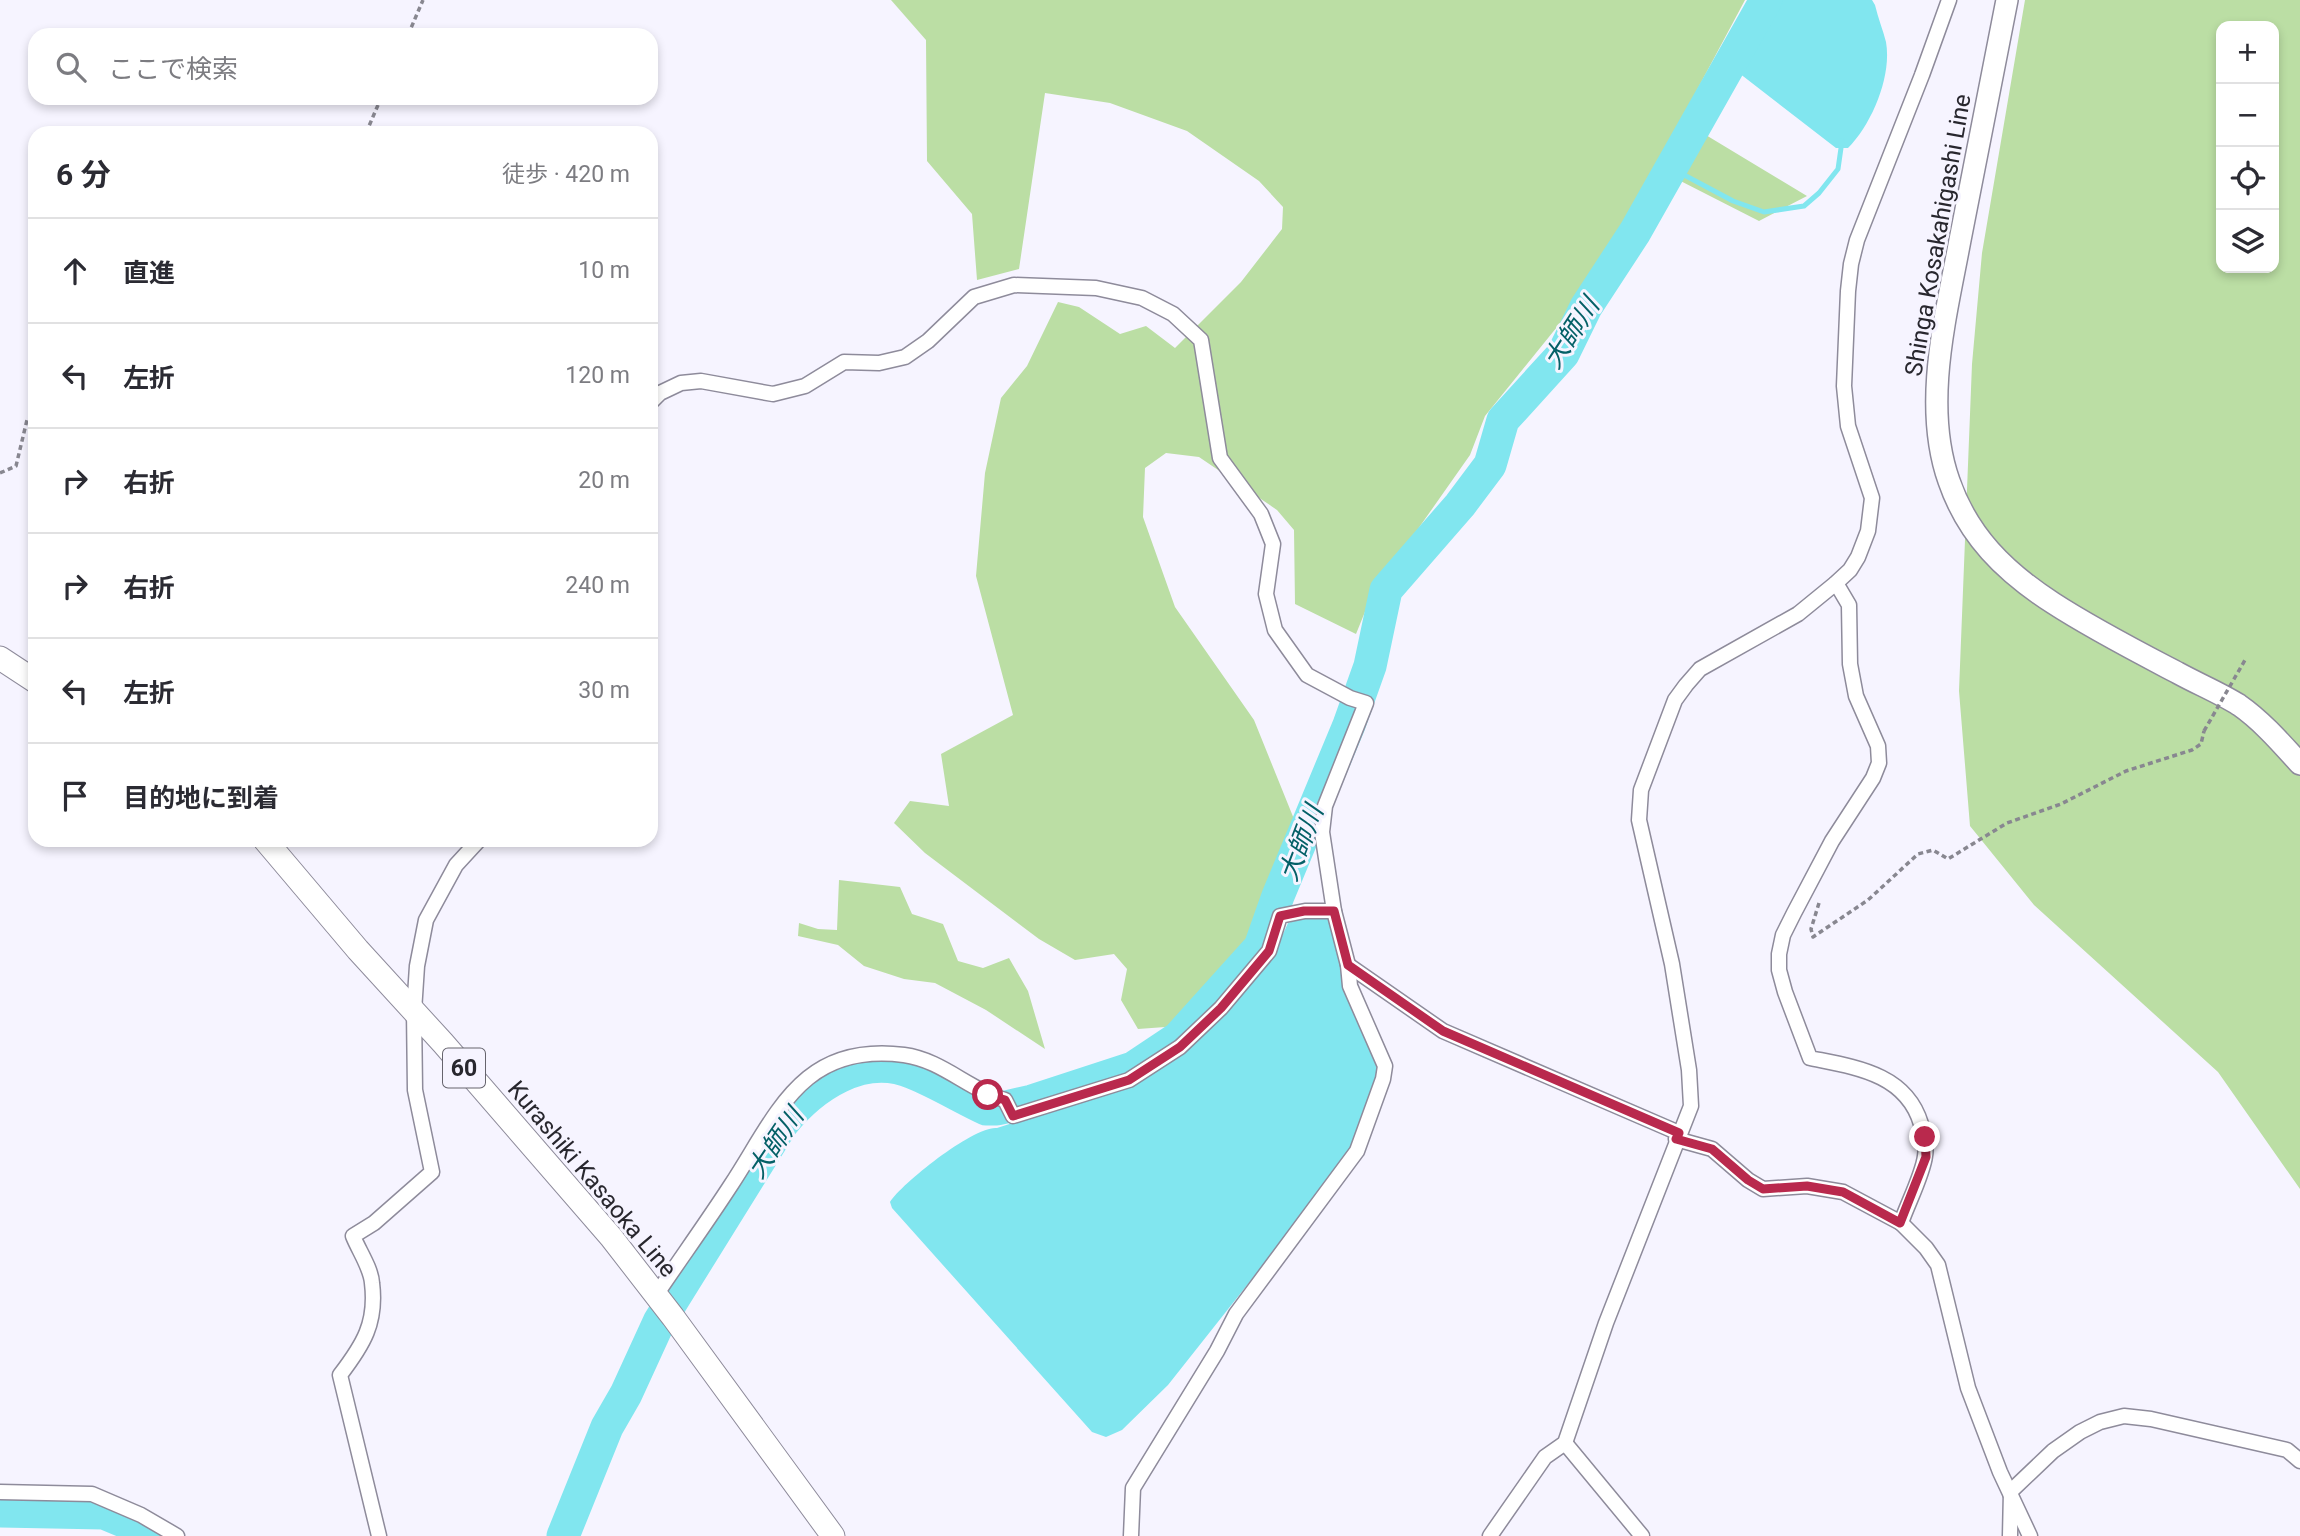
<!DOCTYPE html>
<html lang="ja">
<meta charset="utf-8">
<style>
body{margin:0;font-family:Roboto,"Noto Sans JP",sans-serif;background:#f7f7f7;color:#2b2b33}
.controls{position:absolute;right:21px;top:21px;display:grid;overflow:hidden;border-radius:14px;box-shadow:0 4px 10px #0003}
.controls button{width:63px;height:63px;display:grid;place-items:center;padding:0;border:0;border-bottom:2px solid #e1e1e2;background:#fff;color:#2b2b33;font:35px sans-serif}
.stop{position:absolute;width:21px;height:21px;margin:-16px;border:5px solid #b9294d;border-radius:50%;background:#fff}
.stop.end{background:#b9294d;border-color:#fff;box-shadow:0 2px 7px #0008}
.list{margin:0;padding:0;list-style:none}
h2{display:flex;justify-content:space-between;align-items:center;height:91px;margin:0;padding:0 28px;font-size:30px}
h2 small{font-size:23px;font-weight:400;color:#7c7c81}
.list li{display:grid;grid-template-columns:46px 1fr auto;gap:21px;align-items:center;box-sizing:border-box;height:105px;padding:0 28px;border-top:2px solid #e1e1e2}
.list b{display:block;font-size:26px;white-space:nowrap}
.list em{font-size:23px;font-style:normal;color:#7c7c81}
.icon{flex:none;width:38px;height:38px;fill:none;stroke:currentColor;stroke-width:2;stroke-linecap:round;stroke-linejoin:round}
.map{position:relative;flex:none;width:2300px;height:1536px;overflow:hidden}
.search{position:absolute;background:#fff;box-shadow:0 4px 10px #0003;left:28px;top:28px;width:630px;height:77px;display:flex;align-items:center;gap:18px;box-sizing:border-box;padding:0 24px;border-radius:21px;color:#7c7c81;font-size:26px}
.panel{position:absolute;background:#fff;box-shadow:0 4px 10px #0003;left:28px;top:126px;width:630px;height:721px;border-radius:21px}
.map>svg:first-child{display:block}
.green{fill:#bbdea4;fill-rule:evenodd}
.water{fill:#81e6ef}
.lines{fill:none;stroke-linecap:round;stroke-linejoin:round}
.stream{stroke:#81e6ef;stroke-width:5}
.river{stroke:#81e6ef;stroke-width:33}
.minor-casing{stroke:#8e8b9b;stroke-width:17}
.secondary-casing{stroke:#8e8b9b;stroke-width:24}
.primary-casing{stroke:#8e8b9b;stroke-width:25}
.path{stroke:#888790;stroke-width:3.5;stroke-dasharray:5 3.5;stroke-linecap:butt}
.minor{stroke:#fff;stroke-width:14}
.secondary{stroke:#fff;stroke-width:21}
.primary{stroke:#fff;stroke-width:23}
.path-bridge{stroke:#888790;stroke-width:3.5;stroke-dasharray:5 3.5;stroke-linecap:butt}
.route{stroke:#b9294d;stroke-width:9}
.labels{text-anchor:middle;stroke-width:6;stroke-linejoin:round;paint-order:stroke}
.shield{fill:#f6f4ff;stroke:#66646d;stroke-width:2}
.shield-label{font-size:23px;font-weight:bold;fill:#28272e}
.street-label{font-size:24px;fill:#28272e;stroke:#f6f4ff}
.water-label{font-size:26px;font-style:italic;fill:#046067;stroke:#f6f4ff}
</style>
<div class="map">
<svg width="2300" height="1536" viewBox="0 0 2300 1536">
<rect width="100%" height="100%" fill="#f6f4ff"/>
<g class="green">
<polygon points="891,0 1745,0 1681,120 1807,196 1759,221 1659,170 1578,301 1485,416 1470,455 1406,546 1375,587 1356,634 1295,604 1294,530 1277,510 1199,457 1166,453 1145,468 1143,517 1175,607 1254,720 1296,824 1253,939 1179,1026 1138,1029 1121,1000 1127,969 1114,954 1075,960 1039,939 925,853 894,823 910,801 949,806 941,754 1013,715 976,576 985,473 1001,398 1027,366 1058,302 1079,307 1120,334 1146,326 1175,348 1241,282 1282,229 1283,207 1259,181 1187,131 1110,103 1045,93 1019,269 977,280 972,214 927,161 926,40"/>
<path d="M2025,0H2300V1189L2218,1072L2034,905L1970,826L1959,691L1972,364L1982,253ZM2221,26H2274V268H2221Z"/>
<polygon points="839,880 900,887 912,914 943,924 958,961 983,968 1009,958 1028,991 1045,1049 986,1010 935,983 904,979 864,966 838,945 798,936 799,923 818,929 837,930"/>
</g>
<g class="water">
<path d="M1778,0H1872L1875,5C1878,18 1883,30 1886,42C1892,76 1872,124 1848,148H1836L1739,73L1738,68Z"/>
<path d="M1309,916H1328L1347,993L1379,1067L1371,1098L1356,1141L1316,1198L1168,1385L1122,1430L1106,1437L1092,1432L892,1208L890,1202C902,1183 975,1125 997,1128L1128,1086L1159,1070L1209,1030L1273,956L1288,923Z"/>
</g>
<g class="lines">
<polyline class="stream" points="1671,168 1733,201 1764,212 1804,206 1819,193 1838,169 1842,141"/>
<g class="river">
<polyline points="0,1511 104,1513 128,1523 145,1536"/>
<path d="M563,1536L607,1427L626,1394L659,1322L782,1124C812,1087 863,1051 913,1073C938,1083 962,1098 986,1109H997L1032,1101L1133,1068L1178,1038L1260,947L1278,896L1349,725L1370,666L1386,590L1460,505L1490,465L1503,420L1563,354L1586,307L1635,232L1766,0"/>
</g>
<defs>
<g id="minor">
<polyline points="651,402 660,393 681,383 701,381 773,394 805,386 844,362 879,363 905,357 928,341 974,297 1014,285 1096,288 1142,298 1173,314 1201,340 1220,458 1261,514 1273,544 1266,594 1275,630 1307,675 1350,698 1366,703 1325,806 1322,832 1334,911 1348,965 1350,986 1385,1066 1383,1079 1357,1151 1236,1314 1217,1351 1133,1488 1131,1536"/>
<polyline points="1348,965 1443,1031 1679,1133"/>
<path d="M1676,1139L1712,1149L1748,1180L1763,1189L1807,1186L1843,1192L1901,1223C1907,1205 1923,1174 1925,1156C1927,1145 1924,1134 1921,1124C1906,1073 1854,1067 1810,1058L1785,992L1779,970V954L1783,935L1794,913L1832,841L1873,778L1879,763L1878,746L1856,696L1850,664L1849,605L1836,583"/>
<polyline points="1901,1223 1926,1248 1938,1265 1968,1388 2000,1472 2030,1536"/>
<path d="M656,1295C681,1258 707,1222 731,1185C777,1115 801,1042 904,1055C942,1060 969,1090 1005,1100L1013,1116L1129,1080L1180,1047L1221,1008L1269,951L1280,916L1305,911H1334"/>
<polyline points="1565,1443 1642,1536"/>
<polyline points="0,1492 92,1494 141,1515 177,1536"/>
<path d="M379,1536L340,1375C363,1345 377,1323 372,1283C371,1268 359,1251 353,1236L374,1223L432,1172L415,1090L414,1011L417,966L426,920L456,865L479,840"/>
<polyline points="1490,1536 1545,1457 1565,1443 1606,1323 1691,1106 1689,1070 1672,964 1639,820 1641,790 1675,700 1686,685 1700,669 1798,614 1836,583 1850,570 1858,557 1868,531 1872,498 1848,426 1844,386 1848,291 1851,264 1857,240 1922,75 1949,0"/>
<polyline points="2010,1536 2011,1491 2053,1451 2080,1432 2100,1422 2124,1416 2151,1419 2287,1450 2300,1461"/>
</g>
<path id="secondary" d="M2007,0C1991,80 1975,160 1960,240C1946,316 1922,405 1949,481C1968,536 2005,572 2053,603C2093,629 2136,651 2178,673C2198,684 2220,693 2239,705C2262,721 2281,743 2300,764"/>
<g id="primary">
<polyline points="0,658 35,681"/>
<polyline points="265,840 358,950 443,1043 611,1237 673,1317 833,1536"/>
</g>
</defs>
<use href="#minor" class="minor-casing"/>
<use href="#secondary" class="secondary-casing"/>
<use href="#primary" class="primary-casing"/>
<g class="path">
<polyline points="408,35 423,0"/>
<polyline points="366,133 381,98"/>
<polyline points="0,473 16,466 27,420 35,418"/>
<polyline points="1819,903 1811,929 1813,937 1868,900 1918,854 1933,850 1948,859 2007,823 2061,804 2126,771 2192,750 2201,744 2204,731"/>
</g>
<use href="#minor" class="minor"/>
<use href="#secondary" class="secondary"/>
<use href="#primary" class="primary"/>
<polyline class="path-bridge" points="2204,731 2245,660"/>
</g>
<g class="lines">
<polyline class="route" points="988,1095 1005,1100 1013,1116 1129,1080 1180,1047 1221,1008 1269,951 1280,916 1304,911 1334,911 1348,965 1443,1031 1679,1133 1676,1139 1712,1149 1748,1180 1763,1189 1807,1186 1843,1192 1900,1223 1926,1157 1925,1137"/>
</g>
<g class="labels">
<rect class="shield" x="443" y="1048.5" width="42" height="39" rx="5"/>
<g class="shield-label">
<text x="464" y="1076">60</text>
</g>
<g class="street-label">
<text transform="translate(1938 235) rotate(-80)" y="8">Shinga Kosakahigashi Line</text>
<text transform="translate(592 1179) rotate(50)" y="8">Kurashiki Kasaoka Line</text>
</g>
<g class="water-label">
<text transform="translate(1571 333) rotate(-57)" y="9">大師川</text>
<text transform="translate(1301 843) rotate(-69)" y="9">大師川</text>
<text transform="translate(775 1143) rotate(-56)" y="9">大師川</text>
</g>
</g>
</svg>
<div class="controls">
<button>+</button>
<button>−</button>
<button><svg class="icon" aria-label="locate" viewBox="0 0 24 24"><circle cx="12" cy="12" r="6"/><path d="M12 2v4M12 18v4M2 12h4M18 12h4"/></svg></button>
<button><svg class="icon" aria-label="layers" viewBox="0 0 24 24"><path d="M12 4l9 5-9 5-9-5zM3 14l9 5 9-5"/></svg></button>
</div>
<div class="stop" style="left:988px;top:1095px"></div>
<div class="stop end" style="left:1925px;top:1137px"></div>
<div class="search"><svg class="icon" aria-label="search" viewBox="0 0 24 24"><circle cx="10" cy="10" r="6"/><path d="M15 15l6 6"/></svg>ここで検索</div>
<section class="panel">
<h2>6 分<small>徒歩 · 420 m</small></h2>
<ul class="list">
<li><svg class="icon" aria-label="ahead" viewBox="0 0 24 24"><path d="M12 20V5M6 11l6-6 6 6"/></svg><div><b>直進</b></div><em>10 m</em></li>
<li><svg class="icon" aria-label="left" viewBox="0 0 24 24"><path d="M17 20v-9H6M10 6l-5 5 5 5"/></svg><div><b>左折</b></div><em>120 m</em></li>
<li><svg class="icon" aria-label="right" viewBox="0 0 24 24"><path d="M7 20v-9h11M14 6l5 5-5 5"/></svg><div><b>右折</b></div><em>20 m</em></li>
<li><svg class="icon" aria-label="right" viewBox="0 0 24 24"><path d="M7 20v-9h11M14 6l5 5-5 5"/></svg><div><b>右折</b></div><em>240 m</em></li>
<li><svg class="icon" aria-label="left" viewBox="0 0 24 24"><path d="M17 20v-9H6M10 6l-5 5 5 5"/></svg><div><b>左折</b></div><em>30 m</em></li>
<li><svg class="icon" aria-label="arrive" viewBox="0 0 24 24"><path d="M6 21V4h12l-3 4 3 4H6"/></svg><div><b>目的地に到着</b></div></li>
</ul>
</section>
</div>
